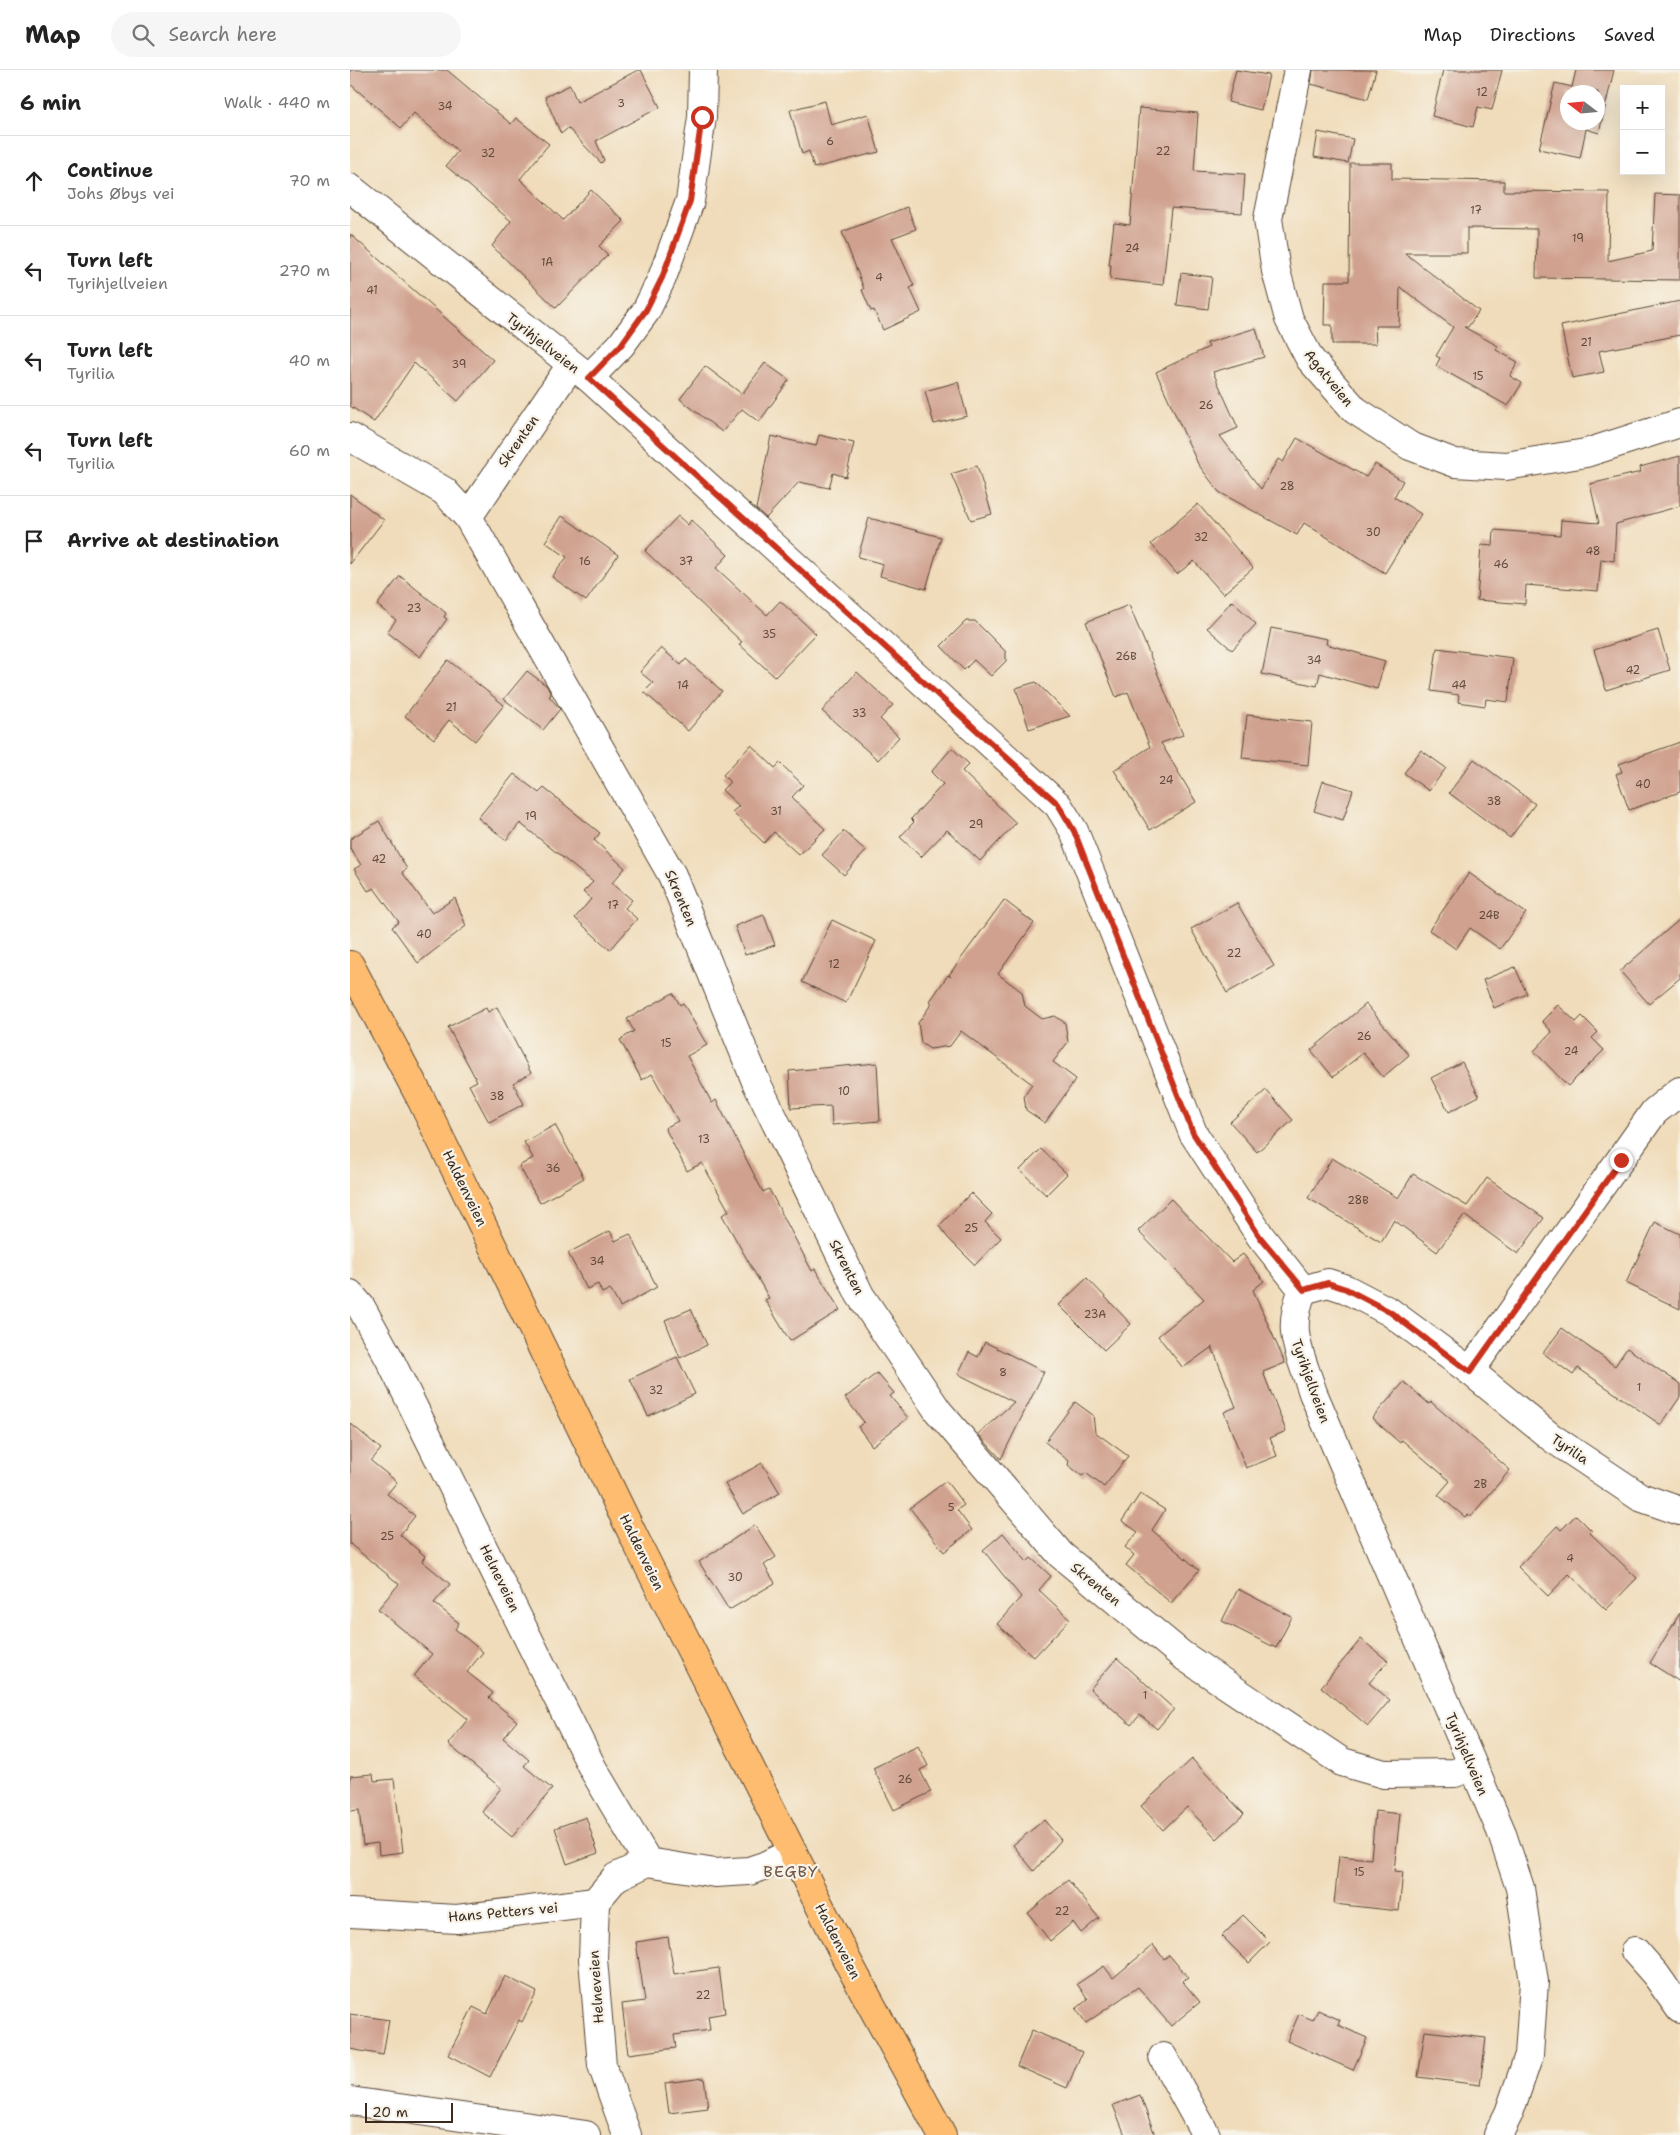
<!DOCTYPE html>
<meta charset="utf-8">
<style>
body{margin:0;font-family:"Shantell Sans",sans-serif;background:#f6f6f6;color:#222}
.controls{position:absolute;right:15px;top:15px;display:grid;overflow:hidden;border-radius:0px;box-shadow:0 5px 20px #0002}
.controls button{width:45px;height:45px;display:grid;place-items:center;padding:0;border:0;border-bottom:1px solid #e0e0e0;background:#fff;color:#222;font:25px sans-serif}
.compass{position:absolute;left:1210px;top:15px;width:45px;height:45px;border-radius:50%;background:#fff;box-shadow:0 5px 20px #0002;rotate:286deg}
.scale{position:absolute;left:15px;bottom:12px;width:88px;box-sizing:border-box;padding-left:5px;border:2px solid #3b2a1e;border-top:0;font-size:14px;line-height:18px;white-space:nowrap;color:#3b2a1e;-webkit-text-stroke:4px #f7f3e8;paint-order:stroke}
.stop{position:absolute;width:15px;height:15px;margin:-11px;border:4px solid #c8321e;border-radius:50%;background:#fff}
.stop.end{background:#c8321e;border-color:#fff;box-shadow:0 1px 5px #0008}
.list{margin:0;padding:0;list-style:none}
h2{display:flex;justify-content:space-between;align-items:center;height:65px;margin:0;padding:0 20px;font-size:21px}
h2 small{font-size:16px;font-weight:400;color:#767676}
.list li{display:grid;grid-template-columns:32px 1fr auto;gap:15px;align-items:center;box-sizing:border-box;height:90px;padding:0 20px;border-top:1px solid #e0e0e0}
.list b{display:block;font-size:19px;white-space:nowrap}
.list p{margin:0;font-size:16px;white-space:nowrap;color:#767676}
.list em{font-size:16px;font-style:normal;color:#767676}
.icon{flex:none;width:28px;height:28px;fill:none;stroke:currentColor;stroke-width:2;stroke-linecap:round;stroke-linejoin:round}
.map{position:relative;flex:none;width:1330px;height:2065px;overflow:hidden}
header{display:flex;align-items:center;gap:30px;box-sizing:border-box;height:70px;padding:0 25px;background:#fff;border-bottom:1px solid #e0e0e0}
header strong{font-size:24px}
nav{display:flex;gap:28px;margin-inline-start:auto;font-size:18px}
.search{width:350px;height:45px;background:#f6f6f6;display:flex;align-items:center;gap:12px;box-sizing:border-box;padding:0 18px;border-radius:28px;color:#767676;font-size:19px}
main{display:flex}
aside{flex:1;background:#fff}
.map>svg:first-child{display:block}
.building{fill:#d0a18f;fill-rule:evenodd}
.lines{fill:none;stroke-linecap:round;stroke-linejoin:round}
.minor-casing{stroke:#564535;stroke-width:30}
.primary-casing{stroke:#564535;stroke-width:30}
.minor{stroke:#fff;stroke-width:28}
.primary{stroke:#fdbc6f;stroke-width:28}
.route{stroke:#c8321e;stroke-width:6}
.labels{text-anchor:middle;stroke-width:4.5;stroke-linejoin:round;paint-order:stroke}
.number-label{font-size:11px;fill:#60483a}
.street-label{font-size:14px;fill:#3b2a1e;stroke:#f7f3e8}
.quarter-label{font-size:16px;letter-spacing:1px;fill:#6f5446;stroke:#f7f3e8}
</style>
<header>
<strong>Map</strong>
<div class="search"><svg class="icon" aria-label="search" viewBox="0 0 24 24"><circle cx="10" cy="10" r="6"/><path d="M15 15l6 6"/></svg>Search here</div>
<nav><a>Map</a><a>Directions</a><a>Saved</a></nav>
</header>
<main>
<aside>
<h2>6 min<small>Walk · 440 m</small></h2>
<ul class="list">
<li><svg class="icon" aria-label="ahead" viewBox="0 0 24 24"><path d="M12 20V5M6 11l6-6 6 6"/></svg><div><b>Continue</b><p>Johs Øbys vei</p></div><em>70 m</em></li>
<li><svg class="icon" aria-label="left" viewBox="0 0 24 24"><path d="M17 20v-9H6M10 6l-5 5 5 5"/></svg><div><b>Turn left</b><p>Tyrihjellveien</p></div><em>270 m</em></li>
<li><svg class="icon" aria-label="left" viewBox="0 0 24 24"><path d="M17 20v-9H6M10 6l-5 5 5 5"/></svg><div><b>Turn left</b><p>Tyrilia</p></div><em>40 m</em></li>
<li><svg class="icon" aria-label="left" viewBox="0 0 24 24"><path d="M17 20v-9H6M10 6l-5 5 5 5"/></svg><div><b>Turn left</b><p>Tyrilia</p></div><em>60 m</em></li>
<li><svg class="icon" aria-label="arrive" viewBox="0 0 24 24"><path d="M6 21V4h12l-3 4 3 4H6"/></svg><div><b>Arrive at destination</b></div></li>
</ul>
</aside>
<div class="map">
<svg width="1330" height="2065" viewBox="0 0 1330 2065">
<rect width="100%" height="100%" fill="#f7f3e8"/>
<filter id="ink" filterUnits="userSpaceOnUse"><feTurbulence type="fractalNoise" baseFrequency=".02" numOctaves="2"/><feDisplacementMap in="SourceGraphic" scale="10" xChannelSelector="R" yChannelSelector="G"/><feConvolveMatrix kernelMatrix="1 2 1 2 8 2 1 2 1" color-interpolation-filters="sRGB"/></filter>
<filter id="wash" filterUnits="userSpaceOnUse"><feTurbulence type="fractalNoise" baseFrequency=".0096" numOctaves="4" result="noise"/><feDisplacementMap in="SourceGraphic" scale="20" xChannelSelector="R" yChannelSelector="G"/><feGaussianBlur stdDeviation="1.12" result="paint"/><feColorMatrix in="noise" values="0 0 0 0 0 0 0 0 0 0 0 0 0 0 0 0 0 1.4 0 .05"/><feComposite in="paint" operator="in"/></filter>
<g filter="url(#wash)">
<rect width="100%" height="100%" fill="#f0dcba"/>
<g id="blocks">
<g class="building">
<polygon points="0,0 97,0 161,54 166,48 199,74 170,109 213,150 241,120 274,151 249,176 258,185 206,238 142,176 161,151 96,96 108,81 64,43 51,58 0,14"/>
<polygon points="288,0 291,0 310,37 246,71 254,90 251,93 218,58 211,64 195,27 220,15 227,32"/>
<polygon points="886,0 919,5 911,40 878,32"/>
<polygon points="963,0 1026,0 1018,29 961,14"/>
<polygon points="1093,0 1152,0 1142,40 1128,37 1123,57 1082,46"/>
<path d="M1226,0H1264L1249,63L1236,59L1230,88L1189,79L1205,13L1222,17ZM1218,22H1248V52H1218Z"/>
<polygon points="475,31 481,55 518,44 529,82 464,98 459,81 452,84 440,40"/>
<polygon points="789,38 848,43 844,101 895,104 892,143 821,138 813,215 760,209 761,195 759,195 764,153 780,155"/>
<polygon points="968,62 1003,69 998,93 964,87"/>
<polygon points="1000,93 1042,93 1042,109 1154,111 1154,121 1259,122 1258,191 1302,181 1305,124 1330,125 1330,210 1186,208 1187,159 1117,158 1117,183 1055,183 1129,241 1118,257 1114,257 1148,276 1146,280 1168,292 1160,306 1172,313 1158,336 1086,296 1090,288 1086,286 1103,257 1050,217 1049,256 1025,256 1026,274 982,274 982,255 974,255 975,211 999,211"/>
<polygon points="557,137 566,159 542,168 564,216 560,218 571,242 533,260 524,240 521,241 512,220 514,219 492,162"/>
<polygon points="0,164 143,290 108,331 64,293 24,352 0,336"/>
<polygon points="831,203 862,207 858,239 827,235"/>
<polygon points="1330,231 1330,265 1249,281 1254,302 1222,308 1211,256"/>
<polygon points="906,258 914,287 863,302 888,358 870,366 911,419 928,389 933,392 947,368 1016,407 1025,394 1053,411 1044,427 1071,444 1035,503 954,453 947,465 869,422 848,394 806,302 859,277 857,273"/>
<polygon points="415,293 439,310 409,352 392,339 372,362 330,329 355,296 392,324"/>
<polygon points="608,312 617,346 584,354 575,321"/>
<polygon points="469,365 504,373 496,407 483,403 479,418 449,412 416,448 406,439 421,366 466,376"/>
<polygon points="1330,386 1330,436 1266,454 1264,491 1251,489 1248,521 1176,515 1175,534 1127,530 1131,475 1143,476 1144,460 1210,465 1211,450 1249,453 1240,414 1291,402 1290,397"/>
<polygon points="627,396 642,444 621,450 601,404"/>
<polygon points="0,424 34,450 0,494"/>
<polygon points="848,434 903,498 873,524 844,491 827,504 801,474"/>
<polygon points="212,446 268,485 236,531 202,507 217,487 195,472"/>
<polygon points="328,446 338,455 341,450 378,485 366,498 417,545 430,531 466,564 425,607 389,574 392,572 295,481"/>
<polygon points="519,448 591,467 576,519 530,506 533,494 508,487"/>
<polygon points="50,506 96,543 94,547 97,549 70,587 37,562 46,550 27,535"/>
<polygon points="882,531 906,554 882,580 857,558"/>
<polygon points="779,535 833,665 811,673 846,732 800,760 764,700 800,677 778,622 766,627 736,552"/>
<polygon points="616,551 625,551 656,582 656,591 641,606 624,590 614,600 591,576"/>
<polygon points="921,558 977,569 976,574 1035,591 1027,619 970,603 967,616 912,604"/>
<polygon points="1308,560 1320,600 1256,620 1244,580"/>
<polygon points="311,578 331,595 336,589 372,621 338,661 294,622 303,613 290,602"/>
<polygon points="1087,578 1163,588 1158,632 1136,629 1135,636 1108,632 1109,625 1081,621"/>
<polygon points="98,590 154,635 125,671 99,650 84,669 55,646"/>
<polygon points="177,601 197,616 201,625 199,626 210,639 193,660 154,629"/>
<polygon points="507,602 543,635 530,649 549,667 528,690 472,641"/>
<polygon points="686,612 720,646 679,659 666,618"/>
<polygon points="897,645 962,652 958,695 892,688"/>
<polygon points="1330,672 1330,722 1279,740 1266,704 1272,702 1269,694"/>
<polygon points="401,675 425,698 430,693 453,715 442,727 475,759 449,785 424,762 414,773 382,742 389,736 372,720 380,712 373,705"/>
<polygon points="602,678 619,694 612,701 666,753 630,791 597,760 571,787 550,767 564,752 561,749 593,714 581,702"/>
<polygon points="1071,680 1096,698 1079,721 1054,703"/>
<polygon points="1124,689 1185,734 1160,768 1099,723"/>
<polygon points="164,704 189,723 194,718 250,763 244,770 275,798 262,813 282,830 275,838 287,849 260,880 225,848 241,829 233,822 243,812 170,753 156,770 128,748"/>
<polygon points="973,711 1003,720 993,750 964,741"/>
<polygon points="29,751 57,799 52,802 82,843 105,828 116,856 68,893 42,857 49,852 24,818 18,821 4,799 11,795 0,778 0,769"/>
<polygon points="494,761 516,781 494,805 472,785"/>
<polygon points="1119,803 1176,843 1150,879 1120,858 1106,879 1079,860"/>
<polygon points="654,830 684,853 648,904 672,922 675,936 692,949 705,946 715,953 718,972 703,992 726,1009 695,1053 676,1040 674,1025 682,1014 611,961 600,976 580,979 571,973 568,953 582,933 580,931 598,905 601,907 599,905"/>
<polygon points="887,833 924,896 877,923 841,859"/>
<polygon points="414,845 425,875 395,885 385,856"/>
<polygon points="1330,849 1330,908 1299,934 1270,901"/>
<polygon points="482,850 526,871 496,933 452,912"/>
<polygon points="1165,897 1177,924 1144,938 1133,910"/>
<polygon points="323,923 330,935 333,933 357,975 337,986 362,1033 366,1030 413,1122 419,1119 462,1201 465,1199 490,1240 440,1271 415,1230 419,1228 372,1145 379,1141 352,1093 337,1101 315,1058 328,1051 302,1004 292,1010 270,970 284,961 277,949"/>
<polygon points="1016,934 1059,985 1033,1007 1013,983 983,1007 961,980"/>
<polygon points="1208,935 1226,952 1232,946 1248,962 1242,968 1254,980 1218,1016 1184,981 1202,962 1192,951"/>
<polygon points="147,937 181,1003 163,1013 174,1034 139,1052 119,1015 127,1011 98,957 136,938 138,942"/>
<polygon points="1112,992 1129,1026 1099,1042 1081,1008"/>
<polygon points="527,993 530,1051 482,1055 481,1036 441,1038 439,1001"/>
<polygon points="916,1020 943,1050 907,1082 880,1052"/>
<polygon points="205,1055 234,1108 190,1133 169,1096 183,1088 174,1072"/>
<polygon points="691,1079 717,1104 696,1125 670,1100"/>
<polygon points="982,1088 1048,1128 1063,1104 1117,1136 1137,1108 1194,1148 1168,1184 1114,1145 1087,1182 1044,1150 1031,1172 958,1128"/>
<polygon points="621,1123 642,1144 635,1152 651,1168 625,1195 598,1168 589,1156"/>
<polygon points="821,1129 882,1192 893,1184 914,1211 903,1220 935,1293 913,1302 936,1361 920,1368 927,1386 896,1398 874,1342 886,1337 862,1277 833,1298 808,1266 854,1229 788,1161"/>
<polygon points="1305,1152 1330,1164 1330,1239 1276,1213"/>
<polygon points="260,1161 265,1171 280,1164 307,1217 270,1237 260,1219 252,1223 248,1214 237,1219 218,1183"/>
<polygon points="737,1208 781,1254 754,1280 709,1235"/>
<polygon points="341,1239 357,1275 330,1288 315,1250"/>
<polygon points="1212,1258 1265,1296 1277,1278 1330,1314 1330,1327 1311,1355 1228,1298 1223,1305 1193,1283"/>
<polygon points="635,1272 694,1302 651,1389 628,1364 664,1332 608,1304 619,1282 628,1287"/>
<polygon points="327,1287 345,1324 298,1346 280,1309"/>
<polygon points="527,1303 544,1323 540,1326 558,1348 522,1376 508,1357 514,1352 495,1328"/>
<polygon points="1054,1312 1079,1334 1081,1332 1160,1400 1121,1446 1118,1444 1115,1447 1088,1425 1100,1411 1052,1370 1050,1373 1022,1348"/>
<polygon points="725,1332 743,1345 745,1362 778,1386 754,1417 736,1403 732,1406 718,1395 719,1391 695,1372"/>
<polygon points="0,1353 31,1379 21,1391 47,1412 37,1424 65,1446 50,1465 75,1486 72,1491 100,1514 84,1533 109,1553 105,1559 133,1582 117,1602 143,1623 139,1628 167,1651 153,1668 179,1690 174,1696 202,1719 162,1767 132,1742 151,1718 98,1674 118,1649 64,1606 82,1584 28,1539 49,1514 0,1474"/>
<polygon points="412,1393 430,1423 393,1444 375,1414"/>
<polygon points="596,1411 614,1435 607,1440 622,1460 594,1482 560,1438"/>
<polygon points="790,1424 815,1440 802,1460 849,1500 821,1533 776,1495 784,1485 775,1477 788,1462 772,1451"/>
<polygon points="1226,1445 1242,1461 1240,1463 1287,1508 1256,1540 1219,1504 1198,1526 1168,1497 1207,1456 1211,1460"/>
<polygon points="405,1455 426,1487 414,1495 425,1513 379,1540 349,1492"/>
<polygon points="653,1463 677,1492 681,1488 701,1506 689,1520 720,1549 684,1587 647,1554 671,1527 633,1480"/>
<polygon points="888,1519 942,1547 926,1578 872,1551"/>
<polygon points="1330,1543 1330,1612 1300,1593"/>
<polygon points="1011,1569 1038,1591 1019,1613 1040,1630 1018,1656 971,1617"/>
<polygon points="767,1588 824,1639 807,1659 790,1645 781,1655 740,1619"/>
<polygon points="568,1676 578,1696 570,1700 581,1722 544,1740 523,1698"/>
<polygon points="842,1689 894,1744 867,1769 837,1737 813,1760 791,1736"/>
<polygon points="23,1704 24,1711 44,1709 53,1782 29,1785 28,1773 13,1775 9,1740 0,1741 0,1706"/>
<polygon points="1025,1741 1050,1744 1044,1801 1053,1802 1049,1841 984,1834 989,1786 1021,1789"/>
<polygon points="236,1747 248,1783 217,1794 205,1758"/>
<polygon points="694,1750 711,1770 684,1801 663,1775"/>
<polygon points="718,1810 749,1848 731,1863 723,1852 700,1871 678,1843"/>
<polygon points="893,1845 920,1872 899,1893 872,1866"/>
<polygon points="318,1867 324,1904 369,1898 375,1943 358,1946 360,1960 324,1965 326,1978 278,1984 272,1934 295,1931 286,1872"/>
<polygon points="803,1875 814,1889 819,1885 838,1907 832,1911 850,1932 821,1956 788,1917 736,1953 726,1939 738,1929 727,1914 754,1896 763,1908"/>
<polygon points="155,1906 187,1922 172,1952 169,1950 140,2007 98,1985 123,1937 137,1944"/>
<polygon points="968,1940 990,1950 988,1955 1017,1968 1003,2000 937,1971 949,1944 963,1950"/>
<polygon points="0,1944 39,1950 33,1985 0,1979"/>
<polygon points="682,1960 732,1982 717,2018 667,1996"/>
<polygon points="1075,1961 1136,1968 1130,2015 1068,2007"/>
<polygon points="354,2008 358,2038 319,2043 315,2013"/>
<polygon points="790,2025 805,2065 775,2065 763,2035"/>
</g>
</g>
</g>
<g filter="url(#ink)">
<use href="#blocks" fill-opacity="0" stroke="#564535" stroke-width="1"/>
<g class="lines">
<defs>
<g id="minor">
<polyline points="948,0 918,149 926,201 939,249 960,289 1005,340 1060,376 1105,393 1156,396 1236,383 1330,353"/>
<polyline points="0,118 239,308 708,735 724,761 843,1063 911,1167 953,1220"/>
<polyline points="221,295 118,447 322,805 407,1014 510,1225 588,1341 711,1485 832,1585 992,1692 1034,1704 1105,1703 1122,1696"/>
<polyline points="239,308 271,275 296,241 312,208 340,131 352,47 353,0"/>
<polyline points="0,367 94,421 118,447"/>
<path d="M953,1220C935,1261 950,1282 963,1323L1151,1761L1170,1818L1184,1912L1179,1985L1159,2043L1148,2065"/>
<polyline points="953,1220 978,1213 996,1219 1040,1242 1120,1301 1202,1368 1290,1427 1330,1441"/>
<polyline points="0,1224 11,1237 39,1288 243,1699 298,1792"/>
<polyline points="1120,1301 1304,1042 1330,1021"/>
<polyline points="0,1843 107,1849 245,1832"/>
<polyline points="1285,1881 1306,1905 1330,1939"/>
<polyline points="813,1987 856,2065"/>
<polyline points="0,2031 236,2065"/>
<polyline points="277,2065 252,1995 243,1889 245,1832 266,1807 298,1792 365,1803 399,1801 414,1796 443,1782"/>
</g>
<polyline id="primary" points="0,895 72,1031 289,1477 499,1894 592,2065"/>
</defs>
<use href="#minor" class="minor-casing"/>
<use href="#primary" class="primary-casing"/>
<use href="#minor" class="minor"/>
<use href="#primary" class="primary"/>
</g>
</g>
<g class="lines" filter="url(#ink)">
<polyline class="route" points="352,47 340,131 312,208 296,240 271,275 239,308 708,734 724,761 843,1063 910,1167 954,1220 978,1213 996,1219 1040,1242 1120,1302 1271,1090"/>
</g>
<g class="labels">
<g class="number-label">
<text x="1132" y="26">12</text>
<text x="271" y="37">3</text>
<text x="95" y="40">34</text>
<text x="480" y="75">6</text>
<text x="813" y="85">22</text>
<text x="138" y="87">32</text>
<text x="1126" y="144">17</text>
<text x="1228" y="172">19</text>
<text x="782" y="182">24</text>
<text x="197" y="196">1A</text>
<text x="529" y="211">4</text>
<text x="22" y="224">41</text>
<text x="1236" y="276">21</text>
<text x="109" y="298">39</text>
<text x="1128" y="310">15</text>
<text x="856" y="339">26</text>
<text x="937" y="420">28</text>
<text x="1023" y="466">30</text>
<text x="851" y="471">32</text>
<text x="1243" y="485">48</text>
<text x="235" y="495">16</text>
<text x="336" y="495">37</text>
<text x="1151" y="498">46</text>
<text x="64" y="542">23</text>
<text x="419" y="568">35</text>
<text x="776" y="590">26B</text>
<text x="964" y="594">34</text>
<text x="1283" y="604">42</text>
<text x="333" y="619">14</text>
<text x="1109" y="619">44</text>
<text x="101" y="641">21</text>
<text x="509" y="647">33</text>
<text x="816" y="714">24</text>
<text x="1293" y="718">40</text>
<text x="1144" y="735">38</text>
<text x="426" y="745">31</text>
<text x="181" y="750">19</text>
<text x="626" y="758">29</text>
<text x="29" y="793">42</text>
<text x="263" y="839">17</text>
<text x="1139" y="849">24B</text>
<text x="74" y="868">40</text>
<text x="884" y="887">22</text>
<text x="484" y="898">12</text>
<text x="1014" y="970">26</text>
<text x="316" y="977">15</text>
<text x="1221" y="985">24</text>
<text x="494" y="1025">10</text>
<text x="147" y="1030">38</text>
<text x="354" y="1073">13</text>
<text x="203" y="1102">36</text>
<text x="1008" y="1134">28B</text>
<text x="621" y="1162">25</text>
<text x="247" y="1195">34</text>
<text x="745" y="1248">23A</text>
<text x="653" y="1306">8</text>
<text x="1289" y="1321">1</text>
<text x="306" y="1324">32</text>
<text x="1130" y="1418">2B</text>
<text x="601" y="1441">5</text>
<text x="37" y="1470">25</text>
<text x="1220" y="1492">4</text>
<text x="385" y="1511">30</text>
<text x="795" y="1629">1</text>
<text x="555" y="1713">26</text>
<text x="1009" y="1806">15</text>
<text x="712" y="1845">22</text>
<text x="353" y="1929">22</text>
</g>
<g class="street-label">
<text transform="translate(193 273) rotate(38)" y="5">Tyrihjellveien</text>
<text transform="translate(979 308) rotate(51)" y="5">Agatveien</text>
<text transform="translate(168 371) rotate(-55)" y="5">Skrenten</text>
<text transform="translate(331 828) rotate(67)" y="5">Skrenten</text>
<text transform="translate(115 1118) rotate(64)" y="5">Haldenveien</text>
<text transform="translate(497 1197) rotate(63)" y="5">Skrenten</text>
<text transform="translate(961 1311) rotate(70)" y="5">Tyrihjellveien</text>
<text transform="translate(1220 1379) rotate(34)" y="5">Tyrilia</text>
<text transform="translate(292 1482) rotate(64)" y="5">Haldenveien</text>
<text transform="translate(150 1508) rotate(64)" y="5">Helneveien</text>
<text transform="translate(746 1514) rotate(39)" y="5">Skrenten</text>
<text transform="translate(1117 1684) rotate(67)" y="5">Tyrihjellveien</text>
<text transform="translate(153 1842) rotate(-5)" y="5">Hans Petters vei</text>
<text transform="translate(488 1871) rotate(63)" y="5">Haldenveien</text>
<text transform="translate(246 1917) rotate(-94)" y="5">Helneveien</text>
</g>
<g class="quarter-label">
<text x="441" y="1807">BEGBY</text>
</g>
</g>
</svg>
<div class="controls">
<button>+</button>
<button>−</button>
</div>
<svg class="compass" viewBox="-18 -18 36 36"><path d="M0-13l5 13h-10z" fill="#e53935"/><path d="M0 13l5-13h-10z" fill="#767676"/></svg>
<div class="scale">20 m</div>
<div class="stop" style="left:352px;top:47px"></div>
<div class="stop end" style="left:1271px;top:1090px"></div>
</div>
</main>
